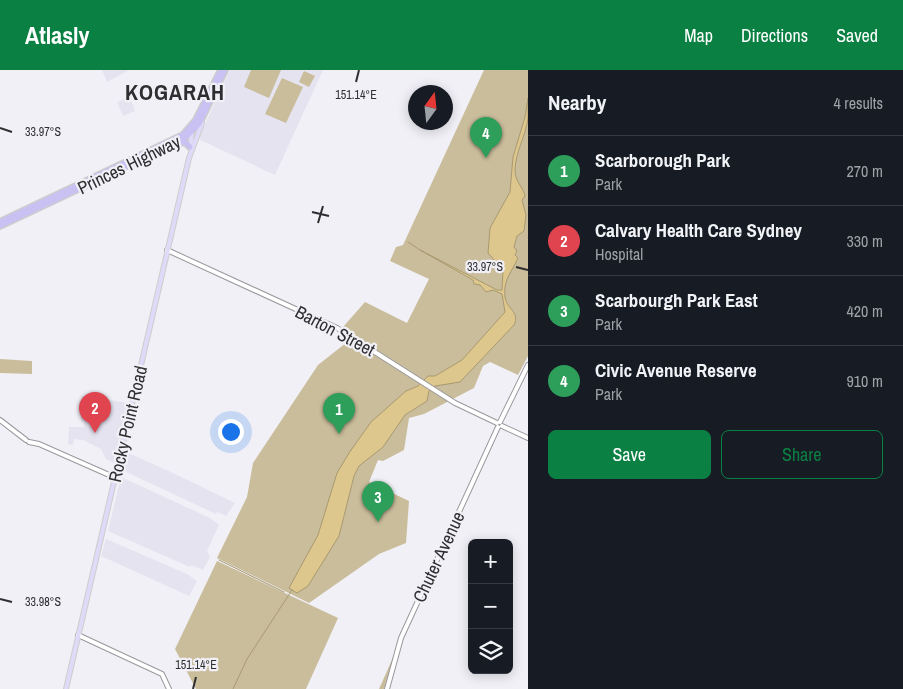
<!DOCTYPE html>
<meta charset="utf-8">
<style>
body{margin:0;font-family:"Archivo Narrow",sans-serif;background:#242831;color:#f1f3f6}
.controls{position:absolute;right:15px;bottom:15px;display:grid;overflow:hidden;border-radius:8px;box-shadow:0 2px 12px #0003}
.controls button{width:45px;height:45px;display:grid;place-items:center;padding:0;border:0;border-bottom:1px solid #363941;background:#171b24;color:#f1f3f6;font:25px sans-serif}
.compass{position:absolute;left:408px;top:15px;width:45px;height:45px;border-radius:50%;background:#171b24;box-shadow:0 2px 12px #0003;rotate:15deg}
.you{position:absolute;left:230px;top:361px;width:18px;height:18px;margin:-12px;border:4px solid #fff;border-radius:50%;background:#1a73e8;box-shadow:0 0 0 8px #1a73e833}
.badge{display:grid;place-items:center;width:32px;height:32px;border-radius:50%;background:#0b8043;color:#fff;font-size:16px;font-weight:700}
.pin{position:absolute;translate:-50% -41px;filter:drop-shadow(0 1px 2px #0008)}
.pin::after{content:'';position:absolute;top:26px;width:18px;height:15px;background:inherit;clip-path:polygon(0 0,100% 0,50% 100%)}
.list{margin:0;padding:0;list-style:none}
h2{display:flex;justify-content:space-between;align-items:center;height:65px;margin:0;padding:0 20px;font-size:21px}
h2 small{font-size:16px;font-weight:400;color:#9ea1a6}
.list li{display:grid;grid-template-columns:32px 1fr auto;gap:15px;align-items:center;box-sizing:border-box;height:70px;padding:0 20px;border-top:1px solid #363941}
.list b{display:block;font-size:19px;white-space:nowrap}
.list p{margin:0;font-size:16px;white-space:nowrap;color:#9ea1a6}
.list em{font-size:16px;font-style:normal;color:#9ea1a6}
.actions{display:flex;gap:10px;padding:15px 20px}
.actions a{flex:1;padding:11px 0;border:1px solid #0b8043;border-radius:8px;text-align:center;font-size:18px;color:#0b8043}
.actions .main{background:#0b8043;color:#fff}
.icon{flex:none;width:28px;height:28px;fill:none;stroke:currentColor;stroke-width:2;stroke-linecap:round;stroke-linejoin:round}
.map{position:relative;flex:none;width:528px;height:619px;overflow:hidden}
header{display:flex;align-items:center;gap:30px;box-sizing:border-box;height:70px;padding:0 25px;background:#0b8043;color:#fff}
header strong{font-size:24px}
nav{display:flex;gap:28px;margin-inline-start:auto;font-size:18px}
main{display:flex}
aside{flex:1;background:#171b24}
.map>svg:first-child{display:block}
.built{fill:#e5e3f0}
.green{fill:#cabd9b}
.water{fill:#ddc78d;stroke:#a89971}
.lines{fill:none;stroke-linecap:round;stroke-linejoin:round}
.stream{stroke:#a89971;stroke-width:1}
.secondary-casing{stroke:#99989d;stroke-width:6}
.primary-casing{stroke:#cdcdcd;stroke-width:6}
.highway-casing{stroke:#cdcdcd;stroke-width:8}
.secondary{stroke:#fff;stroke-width:4}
.primary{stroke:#dfdaf8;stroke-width:4}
.highway{stroke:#cac1f3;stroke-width:5}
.ticks{fill:none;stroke:#2e2e30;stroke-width:2}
.labels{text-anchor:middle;stroke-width:4.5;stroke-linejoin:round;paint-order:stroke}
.street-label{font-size:18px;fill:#2e2e30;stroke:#f1f0f6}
.district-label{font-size:22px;font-weight:bold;letter-spacing:1px;fill:#2e2e30;stroke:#f1f0f6}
.ticks-label{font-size:12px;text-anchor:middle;fill:#2e2e30;stroke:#f1f0f6;stroke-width:4.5;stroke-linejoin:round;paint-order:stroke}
</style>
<header>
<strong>Atlasly</strong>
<nav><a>Map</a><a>Directions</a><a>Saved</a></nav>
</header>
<main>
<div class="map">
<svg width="528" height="619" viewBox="0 0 528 619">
<rect width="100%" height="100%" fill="#f1f0f6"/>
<g class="built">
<polygon points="102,0 129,0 107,12"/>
<polygon points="230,0 323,0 275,105 198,69"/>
<polygon points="130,27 135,41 123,46 117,32"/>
<polygon points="82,326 129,333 115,393 106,389 101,379 83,370 74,369 73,375 68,374 69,357 84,357 84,352 81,351"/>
<polygon points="126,382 173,403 235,433 226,446 217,442 216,444 122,400"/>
<polygon points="121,407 210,448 219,455 207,481 210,487 203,500 191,495 190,497 108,461"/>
<polygon points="106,469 187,504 197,511 189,526 101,486"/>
</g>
<g class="green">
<polygon points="251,0 281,0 269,28 244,17"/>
<polygon points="484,0 528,0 528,286 518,305 490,292 483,296 474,318 424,344 409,348 404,380 383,391 378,390 369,412 409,431 406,473 379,484 309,533 217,488 247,427 253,393 318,295 356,265 343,257 365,232 407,253 429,209 390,191 396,177 403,175"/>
<polygon points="304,1 315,6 309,17 299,12"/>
<polygon points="282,8 303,17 286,53 265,44"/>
<polygon points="0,289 32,291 32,304 0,303"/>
<polygon points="217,491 338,548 306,619 196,619 175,579"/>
<polygon points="395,583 384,619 379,619"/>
</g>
<path class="water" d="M528,28C528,34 528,41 528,48C526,66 515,82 515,101C515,111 523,117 525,126L522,130L526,145L524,161L517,166L514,177L517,181L515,185L518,188C512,202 503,209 505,227C507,240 520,241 514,255L460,312L435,316L429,321L427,331L405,345L383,377L359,396L354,406L339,466L308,516L297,523L289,518L318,465L337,403L349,383L371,352L406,321L418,316L428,306H435L462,290L505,242L502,224L493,220L486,222L480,215L474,214L473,210L420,180L497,220H502L503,200L488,183L490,158L510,122L513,87L525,47Z"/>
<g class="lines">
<g class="stream">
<polyline points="408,172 420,180"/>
<polyline points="219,490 284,522"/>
<polyline points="233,619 247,589 292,520"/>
</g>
<defs>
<g id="secondary">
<polyline points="167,180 337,258 455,333 497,353"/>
<polyline points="0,350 26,370"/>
<polyline points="500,352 528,295"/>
<polyline points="502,356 528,368"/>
<polyline points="29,372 39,374 116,408"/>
<polyline points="78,565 162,604 169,619"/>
<polyline points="387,619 401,568 498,357"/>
</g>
<g id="primary">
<polyline points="190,78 192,61"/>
<polyline points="66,619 189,88 202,53"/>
</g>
<g id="highway">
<polyline points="180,73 185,72 190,77"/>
<polyline points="0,152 183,65 196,50 221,0"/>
<polyline points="0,156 184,69 199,54 225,0"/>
</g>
</defs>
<use href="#secondary" class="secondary-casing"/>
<use href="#primary" class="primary-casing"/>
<use href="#highway" class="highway-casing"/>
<use href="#secondary" class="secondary"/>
<use href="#primary" class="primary"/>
<use href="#highway" class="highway"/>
</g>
<path class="ticks" d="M356,12L359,0M0,58L12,62M312,142L329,146M318,153L323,136M516,197L528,200M0,529L12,532M193,619L196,607"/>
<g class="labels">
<g class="street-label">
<text transform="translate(129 95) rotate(-26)" y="6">Princes Highway</text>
<text transform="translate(335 261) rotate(28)" y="6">Barton Street</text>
<text transform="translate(128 354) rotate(-77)" y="6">Rocky Point Road</text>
<text transform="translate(439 487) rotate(-65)" y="6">Chuter Avenue</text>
</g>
<g class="district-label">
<text x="175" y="30">KOGARAH</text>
</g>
</g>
<g class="ticks-label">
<text x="356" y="29">151.14°E</text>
<text x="43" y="66">33.97°S</text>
<text x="485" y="201">33.97°S</text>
<text x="43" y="536">33.98°S</text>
<text x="196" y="599">151.14°E</text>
</g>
</svg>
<div class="controls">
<button>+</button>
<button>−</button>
<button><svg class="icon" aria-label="layers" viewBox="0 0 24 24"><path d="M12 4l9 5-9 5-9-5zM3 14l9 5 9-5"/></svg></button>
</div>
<svg class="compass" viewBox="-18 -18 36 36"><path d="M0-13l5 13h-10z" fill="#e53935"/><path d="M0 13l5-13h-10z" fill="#9ea1a6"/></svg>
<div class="you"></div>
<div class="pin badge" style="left:339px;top:364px;background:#2e9e5b">1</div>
<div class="pin badge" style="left:95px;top:363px;background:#e0444e">2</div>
<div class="pin badge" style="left:378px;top:452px;background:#2e9e5b">3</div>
<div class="pin badge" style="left:486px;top:88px;background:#2e9e5b">4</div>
</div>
<aside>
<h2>Nearby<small>4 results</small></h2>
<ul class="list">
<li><span class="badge" style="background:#2e9e5b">1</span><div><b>Scarborough Park</b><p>Park</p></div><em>270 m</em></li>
<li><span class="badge" style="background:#e0444e">2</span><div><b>Calvary Health Care Sydney</b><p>Hospital</p></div><em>330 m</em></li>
<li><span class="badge" style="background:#2e9e5b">3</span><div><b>Scarbourgh Park East</b><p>Park</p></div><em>420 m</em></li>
<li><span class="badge" style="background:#2e9e5b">4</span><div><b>Civic Avenue Reserve</b><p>Park</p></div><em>910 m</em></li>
</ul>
<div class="actions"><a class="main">Save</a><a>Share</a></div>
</aside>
</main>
